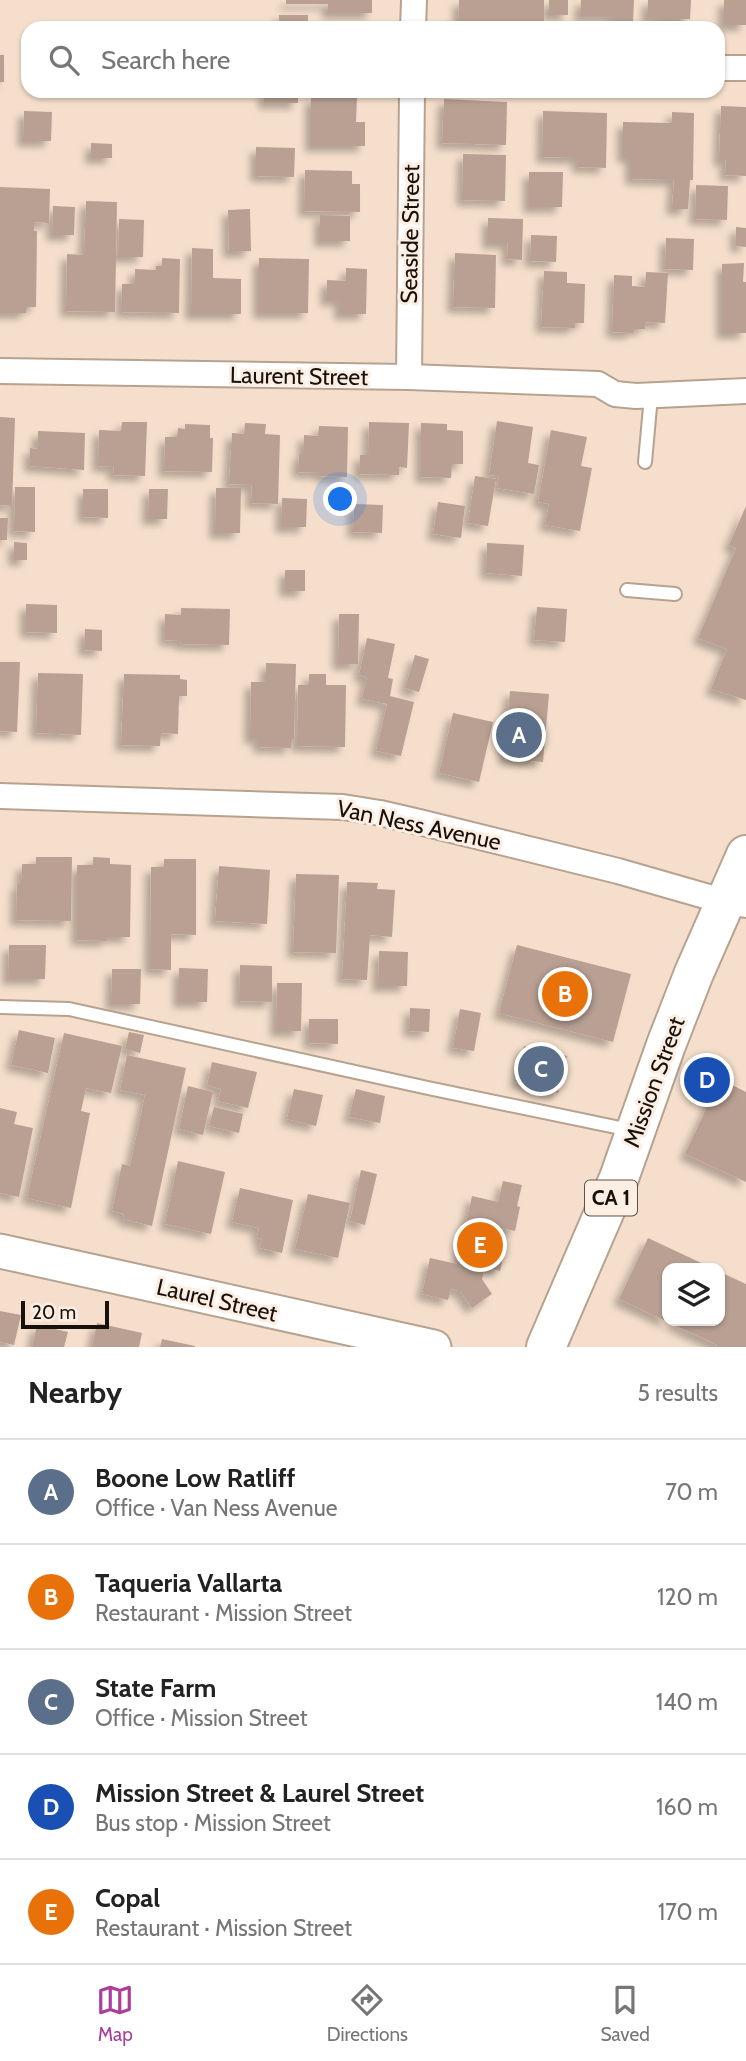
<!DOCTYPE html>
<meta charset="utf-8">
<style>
body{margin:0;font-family:Cabin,sans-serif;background:#f2f2f2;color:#222}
.controls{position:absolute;right:21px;bottom:21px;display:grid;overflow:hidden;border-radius:14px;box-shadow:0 2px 5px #0004}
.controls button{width:63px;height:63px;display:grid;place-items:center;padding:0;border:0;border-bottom:2px solid #e0e0e0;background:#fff;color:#222;font:35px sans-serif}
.scale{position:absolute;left:21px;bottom:18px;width:88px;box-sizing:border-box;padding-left:7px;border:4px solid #18100a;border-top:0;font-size:19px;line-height:24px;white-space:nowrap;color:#18100a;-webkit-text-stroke:5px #fceee3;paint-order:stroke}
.you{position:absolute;left:341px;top:500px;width:24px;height:24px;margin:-18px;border:5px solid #fff;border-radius:50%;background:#1a73e8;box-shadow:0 0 0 10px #1a73e833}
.badge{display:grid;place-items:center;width:46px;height:46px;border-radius:50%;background:#ab3d9b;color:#fff;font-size:23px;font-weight:700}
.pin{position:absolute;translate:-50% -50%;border:4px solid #fff;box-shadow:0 2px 7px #0006}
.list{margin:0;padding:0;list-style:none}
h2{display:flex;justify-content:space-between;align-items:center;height:91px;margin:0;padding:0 28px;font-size:30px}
h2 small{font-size:23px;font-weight:400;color:#767676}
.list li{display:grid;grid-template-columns:46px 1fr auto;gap:21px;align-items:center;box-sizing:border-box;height:105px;padding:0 28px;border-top:2px solid #e0e0e0}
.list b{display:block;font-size:26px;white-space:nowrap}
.list p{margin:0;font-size:23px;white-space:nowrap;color:#767676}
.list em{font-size:23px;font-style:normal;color:#767676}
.icon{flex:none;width:38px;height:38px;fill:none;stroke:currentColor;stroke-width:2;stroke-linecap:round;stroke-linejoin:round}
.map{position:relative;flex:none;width:746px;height:1347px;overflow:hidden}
.search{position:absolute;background:#fff;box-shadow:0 2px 5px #0004;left:21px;right:21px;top:21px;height:77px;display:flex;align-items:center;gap:18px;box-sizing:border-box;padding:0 24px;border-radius:21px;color:#767676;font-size:26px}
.sheet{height:616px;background:#fff}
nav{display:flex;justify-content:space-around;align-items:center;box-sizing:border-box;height:98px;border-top:2px solid #e0e0e0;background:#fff;font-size:19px;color:#767676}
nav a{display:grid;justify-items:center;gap:4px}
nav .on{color:#ab3d9b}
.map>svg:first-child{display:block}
.building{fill:#b9a093;filter:url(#shadow)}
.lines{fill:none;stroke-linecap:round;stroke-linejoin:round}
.service-casing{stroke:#b7a290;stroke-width:16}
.minor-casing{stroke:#b7a290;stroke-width:28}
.secondary-casing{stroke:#b7a290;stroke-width:37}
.trunk-casing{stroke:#b7a290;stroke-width:42}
.service{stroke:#fff;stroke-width:12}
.minor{stroke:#fff;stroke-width:24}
.secondary{stroke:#fff;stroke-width:33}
.trunk{stroke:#fff;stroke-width:38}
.labels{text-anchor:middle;stroke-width:6;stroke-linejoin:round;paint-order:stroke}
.shield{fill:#fceee3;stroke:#5c534b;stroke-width:2}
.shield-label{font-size:21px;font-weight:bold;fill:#18100a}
.street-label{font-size:23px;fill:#18100a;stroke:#fceee3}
</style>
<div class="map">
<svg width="746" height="1347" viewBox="0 0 746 1347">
<defs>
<filter id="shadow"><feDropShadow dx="-6" dy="6" stdDeviation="3.5" flood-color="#0004"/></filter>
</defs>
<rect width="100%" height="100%" fill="#f5dfcc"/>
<g class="building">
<polygon points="286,0 372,0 372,13 328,13 328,4 286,4"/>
<polygon points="459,0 544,0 544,28 511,27 511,23 491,23 491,27 458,26"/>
<rect x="549" y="0" width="19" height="15"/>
<polygon points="581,0 634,0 633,22 614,22 614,16 580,16"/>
<polygon points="648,0 691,0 690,19 680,19 680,25 661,24 661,18 647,18"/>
<rect x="724" y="0" width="22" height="25"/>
<rect x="279" y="15" width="29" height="13"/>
<rect x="0" y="55" width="4" height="27"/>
<rect x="264" y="91" width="34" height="12"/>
<polygon points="311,97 357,97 356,122 365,122 365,146 311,146"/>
<polygon points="444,99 507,102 506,145 442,143"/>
<polygon points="721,106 746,107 746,176 725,175 726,160 719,160"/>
<polygon points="24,111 52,112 51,141 23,141"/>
<polygon points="543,111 607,113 606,168 578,167 578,158 542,157"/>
<polygon points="672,112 694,113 693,180 690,180 688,209 672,209 674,180 631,179 631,157 623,157 623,122 672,123"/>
<polygon points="91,143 112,144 112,158 91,158"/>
<polygon points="256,147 295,148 294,177 256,176"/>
<polygon points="463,154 506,155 505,201 462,200"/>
<polygon points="305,170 352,171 352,184 360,184 360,212 304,211"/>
<polygon points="529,172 563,172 562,207 529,207"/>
<polygon points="696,185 728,186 727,220 695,219"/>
<polygon points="0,187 50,189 49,223 34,222 34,231 37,231 36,307 27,307 26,313 0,313"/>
<polygon points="86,201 117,202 115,312 66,311 67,254 84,255"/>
<polygon points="53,206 75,207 74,235 52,235"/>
<polygon points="250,209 251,251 229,252 228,210"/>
<polygon points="320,215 350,216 350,241 320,241"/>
<polygon points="488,218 523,219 522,260 507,259 508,243 488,243"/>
<polygon points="119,219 144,220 143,257 118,257"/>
<polygon points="736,227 746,228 746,247 736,246"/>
<polygon points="531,235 557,236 556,262 530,261"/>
<polygon points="666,238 694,239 693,270 665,269"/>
<polygon points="192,248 213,249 213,278 241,279 241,314 191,314"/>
<polygon points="455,253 496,255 495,308 453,307"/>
<polygon points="162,258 180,259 179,313 121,312 122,284 135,284 135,269 156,270 156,266 162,266"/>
<polygon points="259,258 309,259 308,313 259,313"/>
<polygon points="744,263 743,282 746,282 746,333 722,333 722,264"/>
<polygon points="346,268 367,269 366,314 340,314 340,300 326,300 327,280 346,281"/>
<polygon points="544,271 567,272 567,283 585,284 584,323 575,323 575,328 541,327"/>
<polygon points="646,272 668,273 665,323 645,322 645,329 633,329 633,333 612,332 614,275 632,276 632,286 645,287"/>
<polygon points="0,417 15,418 12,506 0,505"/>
<polygon points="497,421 533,427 528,463 539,465 534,494 497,488 499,476 489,475"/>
<polygon points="122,422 147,422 145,476 113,475 114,467 98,466 99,430 121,431"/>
<polygon points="369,422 409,423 407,468 399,467 399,475 359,474 360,455 368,455"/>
<polygon points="245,423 266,424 265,434 280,435 278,504 251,503 252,485 229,484 232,433 244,434"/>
<polygon points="421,423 447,424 447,430 463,431 463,464 452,464 451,478 421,477"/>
<polygon points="185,424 210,425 210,438 213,438 212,472 164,471 165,437 177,437 178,428 185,429"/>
<polygon points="319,426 348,427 347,477 321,476 321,473 298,472 299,454 303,454 304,435 318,436"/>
<polygon points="551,430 587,437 581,466 592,468 580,531 545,525 549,504 538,502"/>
<polygon points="38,431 85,433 84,470 30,466 30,448 37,449"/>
<polygon points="475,476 496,479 488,526 468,523"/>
<polygon points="15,487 35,487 35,532 14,531"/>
<polygon points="216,488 241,488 240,533 215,533"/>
<polygon points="83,489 108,489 108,518 83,517"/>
<polygon points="149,489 168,489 167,519 148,519"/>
<polygon points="282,498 307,499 306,527 281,527"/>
<polygon points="438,502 465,506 461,538 433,534"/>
<polygon points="354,504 383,505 382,533 353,532"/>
<polygon points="746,506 746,700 711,689 727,649 698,638 736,548 729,545"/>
<polygon points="0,518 8,518 7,540 0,540"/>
<polygon points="14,542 27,543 27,560 14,560"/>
<polygon points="487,543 524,545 522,576 486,573"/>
<rect x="285" y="570" width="20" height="21"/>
<polygon points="26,604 57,605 57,633 26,632"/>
<polygon points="537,607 567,609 565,642 534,640"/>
<polygon points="181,608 230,609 229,645 181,644 180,641 165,640 165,614 181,615"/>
<polygon points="339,614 359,614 358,664 338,664"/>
<polygon points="85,629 102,630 102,651 84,650"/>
<polygon points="367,638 395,644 388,678 393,679 390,696 414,702 401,756 376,751 387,704 362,699 367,677 359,675"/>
<polygon points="415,655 429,659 419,692 405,688"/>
<polygon points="0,662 20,662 17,732 0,731"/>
<polygon points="266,663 296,664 294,739 292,739 291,748 259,747 259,738 250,738 251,682 266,682"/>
<polygon points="38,673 83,674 81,735 36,733"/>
<polygon points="124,674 180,675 180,679 187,680 187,696 179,696 178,734 161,733 160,746 121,745"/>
<polygon points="309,674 326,674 326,685 346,685 345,747 297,746 298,685 309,685"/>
<polygon points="510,691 549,694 543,762 504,759"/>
<polygon points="453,713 493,722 479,782 439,773"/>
<polygon points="36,857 72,857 71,921 16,920 17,884 21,884 22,864 36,864"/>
<polygon points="93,857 110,858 110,864 131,865 130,937 107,937 107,941 77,940 77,865 93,865"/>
<polygon points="164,859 196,859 196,935 171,934 171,970 150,969 151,867 164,867"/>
<polygon points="219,866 270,870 267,924 215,921"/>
<polygon points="296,874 339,875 336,953 293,952"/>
<polygon points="347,882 378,883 377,889 395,890 392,937 370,935 367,980 342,979"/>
<polygon points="9,945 46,945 45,979 8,979"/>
<polygon points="517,945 631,974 613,1042 499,1013"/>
<polygon points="379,951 408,952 407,986 378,986"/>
<polygon points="240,965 272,966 272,1002 239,1001"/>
<polygon points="179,968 208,969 207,1002 179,1002"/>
<polygon points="112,969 141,969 140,1004 111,1004"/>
<polygon points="277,983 302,983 301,1031 276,1031"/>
<polygon points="410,1008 430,1009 429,1032 409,1031"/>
<polygon points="460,1009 481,1013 474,1051 453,1048"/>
<polygon points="309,1019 338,1019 338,1044 309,1043"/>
<polygon points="19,1030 55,1038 48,1073 11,1065"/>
<polygon points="129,1032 144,1035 140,1053 125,1049"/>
<polygon points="64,1033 122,1046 111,1093 86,1088 81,1111 90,1113 71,1208 27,1198"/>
<polygon points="524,1046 567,1056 558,1093 515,1082"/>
<polygon points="127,1055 186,1068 152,1226 123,1219 124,1214 112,1211 122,1164 130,1166 145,1095 120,1090"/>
<polygon points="212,1062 257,1072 248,1108 218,1101 221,1089 207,1085"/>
<polygon points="720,1079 746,1092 746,1182 685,1154"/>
<polygon points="188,1086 213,1092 203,1135 179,1129"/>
<polygon points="294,1089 323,1095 316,1126 287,1119"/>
<polygon points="356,1089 385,1096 380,1123 349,1117"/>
<polygon points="214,1107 243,1114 239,1133 209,1126"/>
<polygon points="0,1108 17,1112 14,1124 33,1128 19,1197 0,1193"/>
<polygon points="178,1161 225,1172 211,1234 165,1224"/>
<polygon points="361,1170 377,1174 365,1225 350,1221"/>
<polygon points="503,1181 522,1185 517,1206 520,1207 515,1231 494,1226 490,1243 506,1246 500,1271 485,1268 482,1279 492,1294 472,1308 460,1291 451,1289 448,1300 422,1294 430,1258 457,1264 472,1196 498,1202"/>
<polygon points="240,1188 293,1200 282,1253 260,1248 262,1239 257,1238 259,1228 232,1222"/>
<polygon points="308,1194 350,1203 338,1258 295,1249"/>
<polygon points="648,1238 712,1268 667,1268 667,1321 720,1321 720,1272 746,1284 746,1347 716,1347 717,1345 619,1299"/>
<polygon points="0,1311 21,1315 14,1345 0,1342"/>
<polygon points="97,1323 142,1333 139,1347 92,1347"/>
<polygon points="37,1325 68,1332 64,1347 32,1347"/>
<polygon points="162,1339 195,1346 195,1347 160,1347"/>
</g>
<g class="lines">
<defs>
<g id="service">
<polyline points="645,462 650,407"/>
<polyline points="627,590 675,594"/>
<polyline points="0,1007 69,1009 428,1088 630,1130"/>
</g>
<g id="minor">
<polyline points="413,28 414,0"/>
<polyline points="718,68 746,68"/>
<polyline points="0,371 409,377 598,384 615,394 636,396 746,391"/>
<polyline points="409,377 412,91"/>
<polyline points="0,796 343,807 380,813 419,822 618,871 726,902 746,905"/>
</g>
<polyline id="secondary" points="0,1251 434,1347"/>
<polyline id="trunk" points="546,1347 619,1178 666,1045 694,973 746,855"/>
</defs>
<use href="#service" class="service-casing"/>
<use href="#minor" class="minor-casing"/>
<use href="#secondary" class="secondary-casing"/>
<use href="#trunk" class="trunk-casing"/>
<use href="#service" class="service"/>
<use href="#minor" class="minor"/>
<use href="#secondary" class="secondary"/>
<use href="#trunk" class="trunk"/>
</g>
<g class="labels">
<rect class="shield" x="585" y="1180.5" width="52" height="35" rx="5"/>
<g class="shield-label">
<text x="611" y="1205">CA 1</text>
</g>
<g class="street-label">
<text transform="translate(410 234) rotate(-89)" y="8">Seaside Street</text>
<text transform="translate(299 376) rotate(1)" y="8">Laurent Street</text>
<text transform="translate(419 825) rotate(12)" y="8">Van Ness Avenue</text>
<text transform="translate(654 1082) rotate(-70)" y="8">Mission Street</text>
<text transform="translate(217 1300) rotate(13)" y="8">Laurel Street</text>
</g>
</g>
</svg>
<div class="controls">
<button><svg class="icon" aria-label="layers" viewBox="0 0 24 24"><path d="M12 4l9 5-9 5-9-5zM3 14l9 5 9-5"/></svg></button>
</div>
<div class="scale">20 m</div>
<div class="you"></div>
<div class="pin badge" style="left:519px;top:735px;background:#5c6f8a">A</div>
<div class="pin badge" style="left:565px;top:994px;background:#e8710a">B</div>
<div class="pin badge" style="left:541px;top:1069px;background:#5c6f8a">C</div>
<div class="pin badge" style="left:707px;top:1080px;background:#1a4fb4">D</div>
<div class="pin badge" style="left:480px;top:1245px;background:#e8710a">E</div>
<div class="search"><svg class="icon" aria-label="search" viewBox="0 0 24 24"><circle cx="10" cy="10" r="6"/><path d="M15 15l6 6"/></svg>Search here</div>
</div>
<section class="sheet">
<h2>Nearby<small>5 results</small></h2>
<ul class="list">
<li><span class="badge" style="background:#5c6f8a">A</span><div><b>Boone Low Ratliff</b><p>Office · Van Ness Avenue</p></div><em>70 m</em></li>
<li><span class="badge" style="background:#e8710a">B</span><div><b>Taqueria Vallarta</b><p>Restaurant · Mission Street</p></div><em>120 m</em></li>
<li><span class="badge" style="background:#5c6f8a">C</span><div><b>State Farm</b><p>Office · Mission Street</p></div><em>140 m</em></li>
<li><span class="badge" style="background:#1a4fb4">D</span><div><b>Mission Street &amp; Laurel Street</b><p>Bus stop · Mission Street</p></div><em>160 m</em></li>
<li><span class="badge" style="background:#e8710a">E</span><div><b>Copal</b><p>Restaurant · Mission Street</p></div><em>170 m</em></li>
</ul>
</section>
<nav>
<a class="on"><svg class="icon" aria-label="map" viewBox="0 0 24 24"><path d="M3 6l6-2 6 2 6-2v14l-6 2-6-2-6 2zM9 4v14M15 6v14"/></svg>Map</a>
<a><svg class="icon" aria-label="directions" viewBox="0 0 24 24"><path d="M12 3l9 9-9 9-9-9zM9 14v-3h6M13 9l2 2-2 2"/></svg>Directions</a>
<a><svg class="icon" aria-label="saved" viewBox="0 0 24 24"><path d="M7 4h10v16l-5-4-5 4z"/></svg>Saved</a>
</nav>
